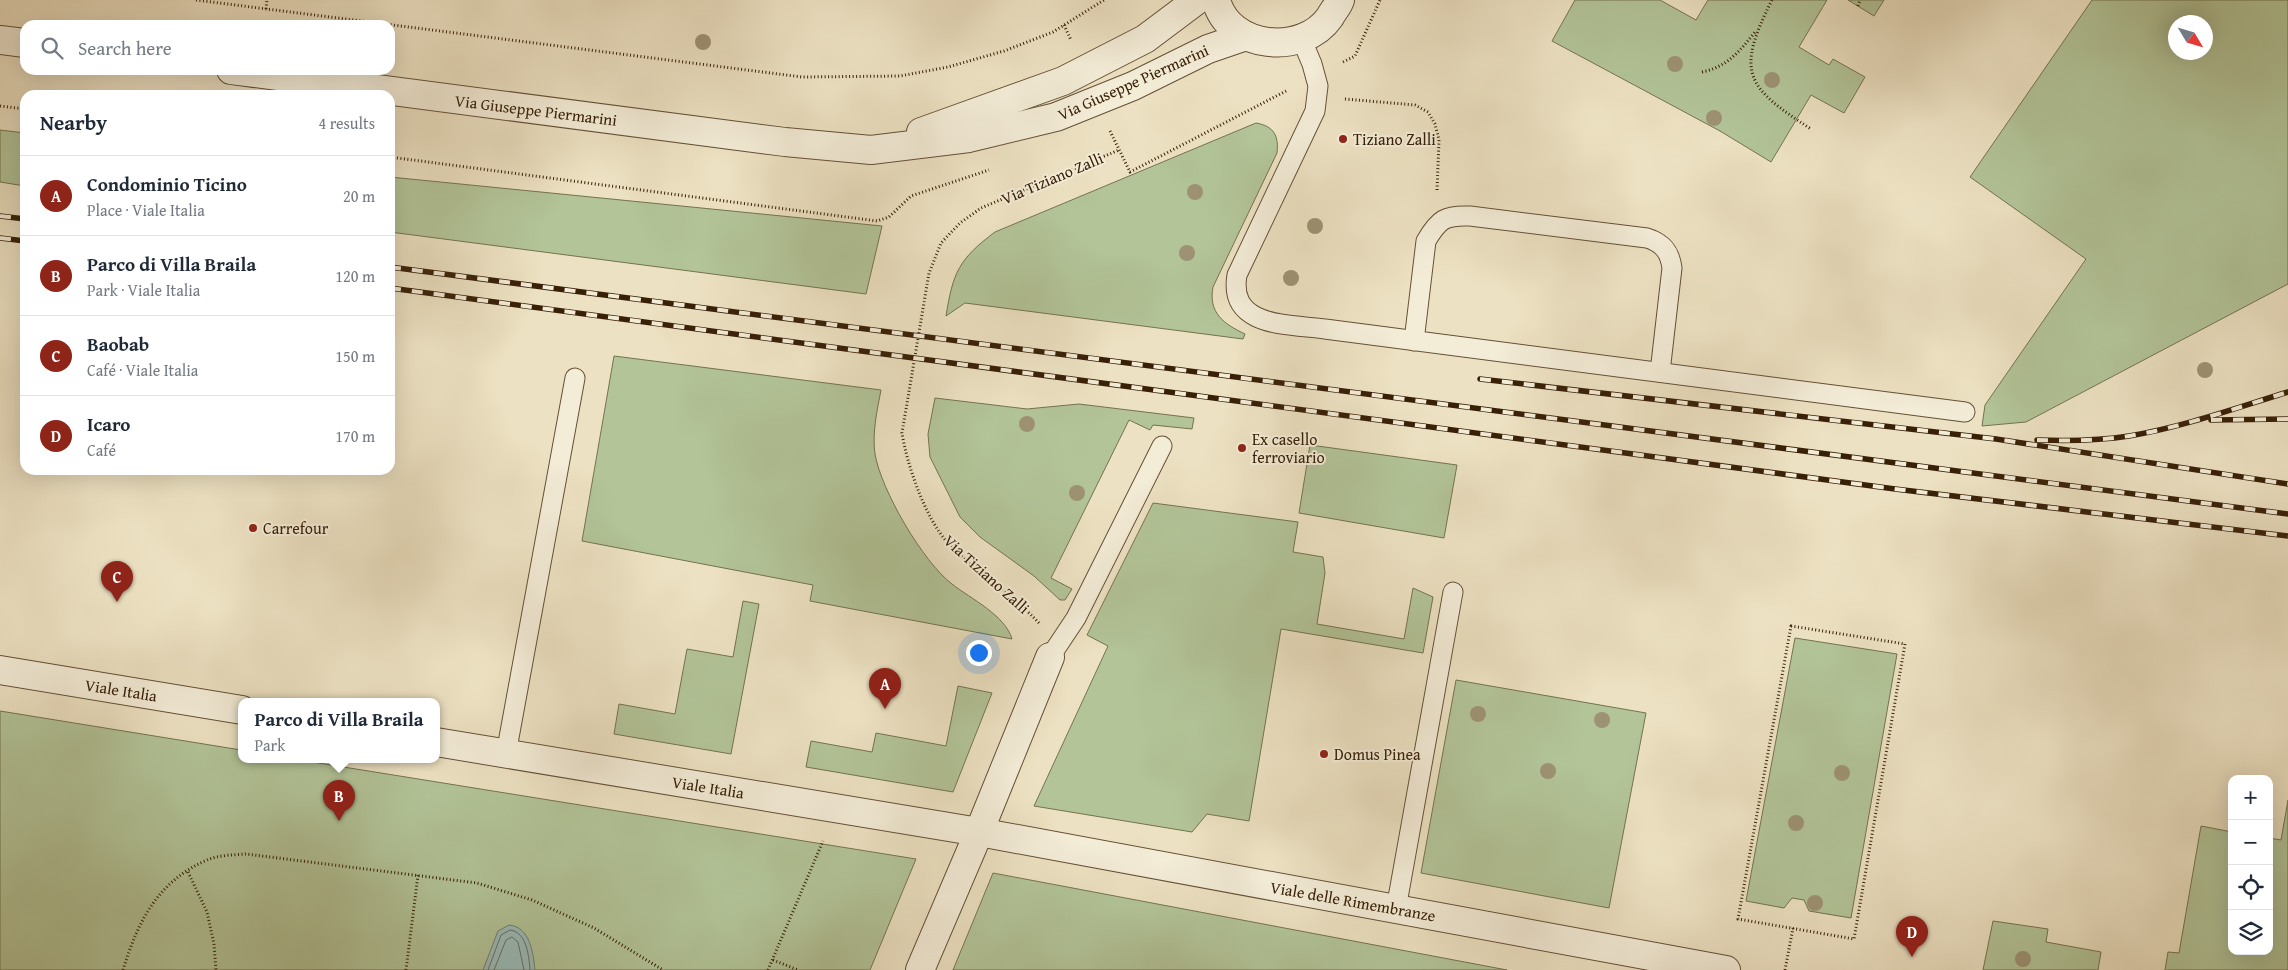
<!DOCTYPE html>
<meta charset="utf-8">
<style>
body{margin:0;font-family:"Gentium Book Plus",serif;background:#f2f2f3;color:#1f2937}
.controls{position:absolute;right:15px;bottom:15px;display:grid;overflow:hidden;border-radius:10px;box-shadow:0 5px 20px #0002}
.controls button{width:45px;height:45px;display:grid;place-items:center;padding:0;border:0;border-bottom:1px solid #e0e1e3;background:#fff;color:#1f2937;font:25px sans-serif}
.compass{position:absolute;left:2168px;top:15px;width:45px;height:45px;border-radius:50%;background:#fff;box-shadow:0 5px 20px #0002;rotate:128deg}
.you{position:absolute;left:978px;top:652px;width:18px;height:18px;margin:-12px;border:4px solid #fff;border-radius:50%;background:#1a73e8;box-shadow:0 0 0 8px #1a73e833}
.badge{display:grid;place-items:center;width:32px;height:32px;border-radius:50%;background:#8f2418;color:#fff;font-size:16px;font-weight:700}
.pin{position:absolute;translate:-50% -41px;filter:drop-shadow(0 1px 2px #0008)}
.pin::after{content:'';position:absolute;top:26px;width:18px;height:15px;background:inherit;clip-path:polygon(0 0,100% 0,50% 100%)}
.popup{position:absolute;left:238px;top:698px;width:202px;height:65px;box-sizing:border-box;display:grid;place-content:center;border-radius:10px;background:#fff;filter:drop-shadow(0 1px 4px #0005);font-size:16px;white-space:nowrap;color:#747a83}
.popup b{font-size:19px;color:#1f2937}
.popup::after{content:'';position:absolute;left:50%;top:100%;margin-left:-10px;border:10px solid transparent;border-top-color:#fff}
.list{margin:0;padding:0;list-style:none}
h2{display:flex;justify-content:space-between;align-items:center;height:65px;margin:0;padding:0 20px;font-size:21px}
h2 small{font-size:16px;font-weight:400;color:#747a83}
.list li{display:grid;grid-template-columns:32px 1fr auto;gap:15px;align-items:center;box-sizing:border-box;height:80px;padding:0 20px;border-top:1px solid #e0e1e3}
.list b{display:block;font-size:19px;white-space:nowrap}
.list p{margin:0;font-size:16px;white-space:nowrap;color:#747a83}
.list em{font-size:16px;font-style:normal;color:#747a83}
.icon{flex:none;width:28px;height:28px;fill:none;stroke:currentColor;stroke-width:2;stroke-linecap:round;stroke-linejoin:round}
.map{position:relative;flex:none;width:2288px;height:970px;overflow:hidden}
.search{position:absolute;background:#fff;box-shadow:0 5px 20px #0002;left:20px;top:20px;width:375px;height:55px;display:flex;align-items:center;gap:12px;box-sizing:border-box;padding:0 18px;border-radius:15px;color:#747a83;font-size:19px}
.panel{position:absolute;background:#fff;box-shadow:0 5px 20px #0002;left:20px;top:90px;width:375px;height:385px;border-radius:15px}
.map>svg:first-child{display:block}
.green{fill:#b2c498;stroke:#757250;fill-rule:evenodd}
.water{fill:#9abcba;stroke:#737e72}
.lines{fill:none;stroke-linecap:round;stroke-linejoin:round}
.shore{stroke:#696e60;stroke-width:1}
.service-casing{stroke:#655036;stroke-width:21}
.minor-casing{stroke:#655036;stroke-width:30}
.path{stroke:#382007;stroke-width:3;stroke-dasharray:1 2.5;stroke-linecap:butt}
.service{stroke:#f3ecd7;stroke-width:19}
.minor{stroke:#f3ecd7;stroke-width:28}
.rail-casing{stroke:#382007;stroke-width:5.5}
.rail{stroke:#f3ecd7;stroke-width:4;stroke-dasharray:11;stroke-linecap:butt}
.tree{fill:#9d9273}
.poi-dot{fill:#8f2418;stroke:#f3ecd7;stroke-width:2}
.labels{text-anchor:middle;stroke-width:4;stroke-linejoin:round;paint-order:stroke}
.street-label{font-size:16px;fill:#382007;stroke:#f3ecd7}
.poi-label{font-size:16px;fill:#382007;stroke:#f3ecd7;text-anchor:start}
</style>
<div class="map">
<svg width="2288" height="970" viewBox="0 0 2288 970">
<rect width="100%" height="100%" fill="#ece1c2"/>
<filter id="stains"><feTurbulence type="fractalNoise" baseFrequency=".004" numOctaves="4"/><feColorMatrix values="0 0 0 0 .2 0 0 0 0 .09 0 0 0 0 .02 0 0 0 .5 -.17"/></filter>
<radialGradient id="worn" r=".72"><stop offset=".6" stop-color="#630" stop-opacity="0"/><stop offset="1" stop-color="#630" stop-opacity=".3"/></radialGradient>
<g class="green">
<polygon points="1575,0 1660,0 1696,20 1708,0 1827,0 1799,47 1829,65 1833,59 1865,77 1844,113 1811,95 1771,162 1720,131 1552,41"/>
<polygon points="1848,0 1884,0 1874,16"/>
<path d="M2092,0H2288V284L2026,422L1982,426L1985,405L2086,259L1970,177ZM2176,22H2206V52H2176Z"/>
<path d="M1256,123C1274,126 1279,136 1277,153L1213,287C1208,313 1224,324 1245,334L1243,339L965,303L946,316C953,272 959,259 995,232Z"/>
<polygon points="0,130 25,133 25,186 0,182"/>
<polygon points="390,177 882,226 866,294 390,232"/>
<path d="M614,356L881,390C877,411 872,433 875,454C881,490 923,562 952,584C971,599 1005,615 1012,639L810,601L813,585L582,541Z"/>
<polygon points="935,398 1027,409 1079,404 1194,418 1192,429 1153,425 1150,430 1129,420 1051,578 1072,589 1065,600 1060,600 1034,576 980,537 960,517 930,457 928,434"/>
<polygon points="1310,445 1457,465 1444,538 1299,513"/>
<polygon points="1153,503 1298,522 1293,552 1323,557 1325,573 1317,624 1404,639 1413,588 1433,597 1423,653 1281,629 1249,821 1207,814 1192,832 1034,806 1108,646 1087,635"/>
<polygon points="743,601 759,604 731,754 614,734 619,704 675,714 687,649 733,657"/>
<polygon points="1795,638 1897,654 1851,918 1809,911 1804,900 1792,898 1784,908 1746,901"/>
<polygon points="1456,680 1646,713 1609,908 1421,873"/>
<polygon points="958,686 992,693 953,792 806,767 811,741 872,752 876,733 946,746"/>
<polygon points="0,711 241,750 242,760 300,760 916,859 870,970 0,970"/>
<polygon points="2288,800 2288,970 2165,970 2168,952 2179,953 2201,826 2232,832 2232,951 2269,951 2269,838 2281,840"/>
<polygon points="993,873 1507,970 953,970"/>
<polygon points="1993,921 2048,929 2046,942 2101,952 2098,970 1983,970"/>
</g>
<path class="water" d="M509,925C530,927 533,952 535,970H483L498,931Z"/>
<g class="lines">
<g class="shore">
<path d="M488,970L501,935L510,930C527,932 529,957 530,970"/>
<polyline points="494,970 506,940 512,937 518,942 524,970"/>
</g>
<defs>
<g id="service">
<path d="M1301,38L1312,64L1318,86L1315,111L1237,275C1228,328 1289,324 1325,329L1965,412"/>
<path d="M1414,341L1426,241C1439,219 1445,215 1470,216L1647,238C1663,243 1670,252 1672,268L1660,372"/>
<polyline points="1050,657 1076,618 1162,446"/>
<polyline points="506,754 575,378"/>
<polyline points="1396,909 1453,592"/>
</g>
<g id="minor">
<path d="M1216,0C1229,50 1303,56 1330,17C1333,11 1338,6 1340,0"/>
<polyline points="0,40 25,43"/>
<polyline points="231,70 785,142 871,150 969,138 1056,117 1133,86 1208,49 1246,36"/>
<polyline points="921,132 1063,81 1145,39 1197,0"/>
<polyline points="0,670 242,710"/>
<polyline points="436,742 979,832 1726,970"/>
<polyline points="920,970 979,832 1050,657"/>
</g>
</defs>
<use href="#service" class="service-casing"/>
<use href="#minor" class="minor-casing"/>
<g class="path">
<polyline points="196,0 802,77 900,76 948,67 1004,51 1053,32 1104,0"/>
<path d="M1772,0C1735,73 1746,87 1811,129"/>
<polyline points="1858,6 1860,0"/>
<polyline points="266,9 267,0"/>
<polyline points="1064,25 1071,40"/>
<polyline points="1343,62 1355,56 1380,0"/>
<path d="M1702,72C1727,67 1740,51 1755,32"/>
<polyline points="1345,99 1415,105 1428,112 1435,124 1439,140 1437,191"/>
<polyline points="0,106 25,109"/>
<polyline points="1110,131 1130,172 1288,90"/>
<polyline points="390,157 877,221 889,217 911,196 989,170"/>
<path d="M1039,623C1011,593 974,572 947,542C925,517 907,465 902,433L929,273L941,243L960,223L981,208L1119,150"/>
<polygon points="1791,626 1905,644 1854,939 1738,919"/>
<polyline points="188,872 207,912 214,944 216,970"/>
<polyline points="773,960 798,970"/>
<path d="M123,970C138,921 158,881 207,860C218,855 234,855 246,854L477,883L532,900L594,928L663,970"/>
<polyline points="406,970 418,875"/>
<polyline points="768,970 823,841"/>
<polyline points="1785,970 1793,928"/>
</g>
<use href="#service" class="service"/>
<use href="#minor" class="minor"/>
<defs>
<g id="rail">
<polyline points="0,216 25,219"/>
<polyline points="0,238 25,241"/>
<polyline points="390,267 2288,514"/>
<polyline points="390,288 1895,489 2288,536"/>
<polyline points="1480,379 1996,439 2288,484"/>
<polyline points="2211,420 2288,419"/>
<path d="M2037,440C2067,441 2098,441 2129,436C2183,427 2236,408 2288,392"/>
</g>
</defs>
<use href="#rail" class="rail-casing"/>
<use href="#rail" class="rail"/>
</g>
<g class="tree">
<circle cx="703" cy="42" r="8"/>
<circle cx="1675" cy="64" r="8"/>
<circle cx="1772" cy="80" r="8"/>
<circle cx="1714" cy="118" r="8"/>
<circle cx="1195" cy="192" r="8"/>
<circle cx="1315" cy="226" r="8"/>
<circle cx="1187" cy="253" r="8"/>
<circle cx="1291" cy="278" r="8"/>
<circle cx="2205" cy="370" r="8"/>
<circle cx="1027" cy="424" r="8"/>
<circle cx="1077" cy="493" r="8"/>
<circle cx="1478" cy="714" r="8"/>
<circle cx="1602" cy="720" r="8"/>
<circle cx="1548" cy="771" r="8"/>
<circle cx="1842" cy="773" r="8"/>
<circle cx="1796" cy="823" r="8"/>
<circle cx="1815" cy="903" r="8"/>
<circle cx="2023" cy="959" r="8"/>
</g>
<g class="poi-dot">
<circle cx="1343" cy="139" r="5"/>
<circle cx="1242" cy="448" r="5"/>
<circle cx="253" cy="528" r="5"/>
<circle cx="1324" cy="754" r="5"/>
</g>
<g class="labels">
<g class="street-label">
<text transform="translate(1133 82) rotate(-24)" y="6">Via Giuseppe Piermarini</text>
<text transform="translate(536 110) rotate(7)" y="6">Via Giuseppe Piermarini</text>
<text transform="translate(1052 178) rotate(-23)" y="6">Via Tiziano Zalli</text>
<text transform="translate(987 574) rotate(42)" y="6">Via Tiziano Zalli</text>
<text transform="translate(121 690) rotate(9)" y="6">Viale Italia</text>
<text transform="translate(708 787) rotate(9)" y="6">Viale Italia</text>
<text transform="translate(1353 901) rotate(10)" y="6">Viale delle Rimembranze</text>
</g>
<g class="poi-label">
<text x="1353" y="145">Tiziano Zalli</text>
<text x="1252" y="445">Ex casello<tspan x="1252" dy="18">ferroviario</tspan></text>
<text x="263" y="534">Carrefour</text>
<text x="1334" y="760">Domus Pinea</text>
</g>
</g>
<rect width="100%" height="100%" filter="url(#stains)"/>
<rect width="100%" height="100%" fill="url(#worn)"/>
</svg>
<div class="controls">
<button>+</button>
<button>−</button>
<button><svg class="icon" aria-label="locate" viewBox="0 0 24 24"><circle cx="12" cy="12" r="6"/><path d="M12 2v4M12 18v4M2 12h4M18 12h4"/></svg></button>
<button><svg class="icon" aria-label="layers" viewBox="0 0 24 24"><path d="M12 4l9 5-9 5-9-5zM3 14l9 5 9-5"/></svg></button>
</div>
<svg class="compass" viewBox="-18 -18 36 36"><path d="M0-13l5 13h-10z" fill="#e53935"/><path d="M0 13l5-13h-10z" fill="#747a83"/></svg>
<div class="you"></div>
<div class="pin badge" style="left:885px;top:709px">A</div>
<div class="pin badge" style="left:339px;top:821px">B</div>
<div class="popup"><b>Parco di Villa Braila</b>Park</div>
<div class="pin badge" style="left:117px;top:602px">C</div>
<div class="pin badge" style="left:1912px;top:957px">D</div>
<div class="search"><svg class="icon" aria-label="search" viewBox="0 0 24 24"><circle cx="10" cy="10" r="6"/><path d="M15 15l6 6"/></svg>Search here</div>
<section class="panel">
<h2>Nearby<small>4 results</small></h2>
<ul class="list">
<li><span class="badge">A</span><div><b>Condominio Ticino</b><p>Place · Viale Italia</p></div><em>20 m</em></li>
<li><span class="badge">B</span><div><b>Parco di Villa Braila</b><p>Park · Viale Italia</p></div><em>120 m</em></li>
<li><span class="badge">C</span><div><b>Baobab</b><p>Café · Viale Italia</p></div><em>150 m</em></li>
<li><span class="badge">D</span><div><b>Icaro</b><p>Café</p></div><em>170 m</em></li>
</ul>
</section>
</div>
